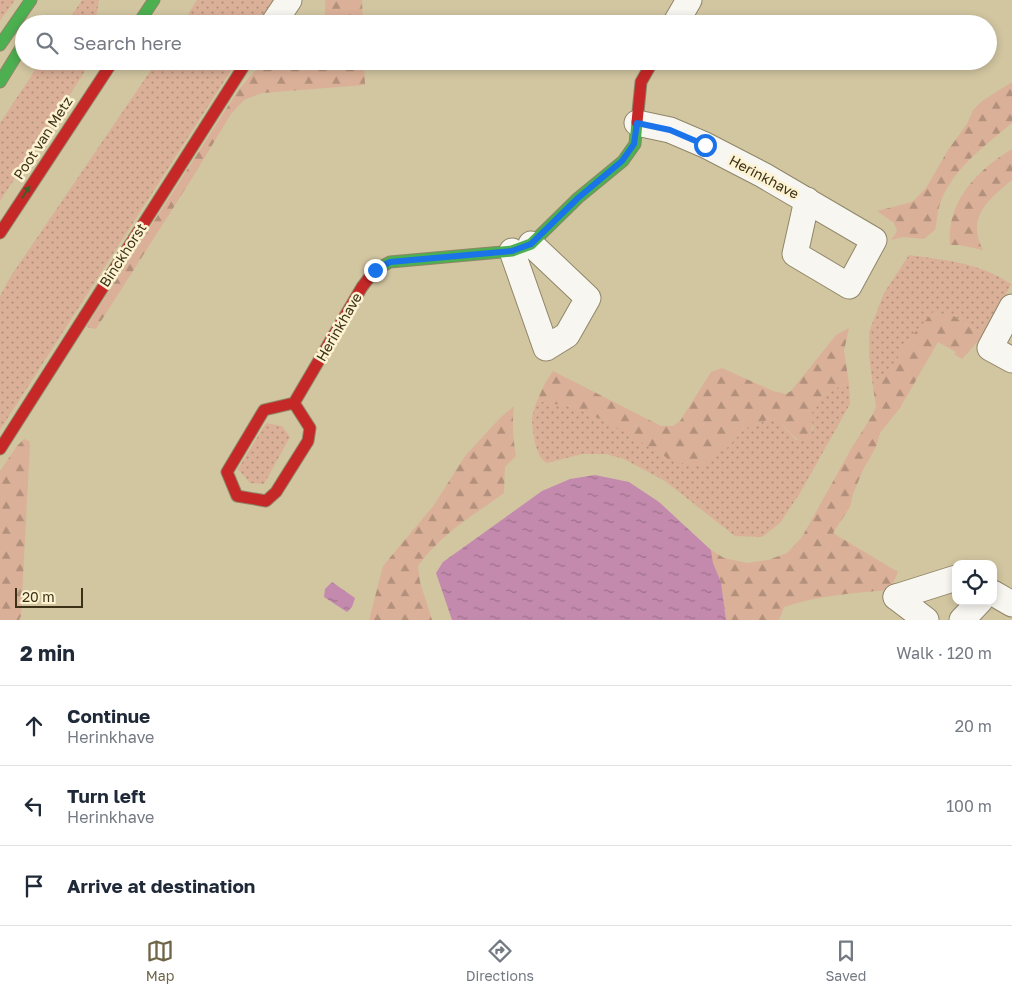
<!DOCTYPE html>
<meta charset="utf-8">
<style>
body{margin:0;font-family:"Golos Text",sans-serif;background:#f2f2f3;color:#1f2937}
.controls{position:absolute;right:15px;bottom:15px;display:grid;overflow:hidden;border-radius:10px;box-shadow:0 2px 8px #0003}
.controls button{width:45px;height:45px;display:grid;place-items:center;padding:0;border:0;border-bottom:1px solid #e0e1e3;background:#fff;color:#1f2937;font:25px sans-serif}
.scale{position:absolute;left:15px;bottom:12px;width:68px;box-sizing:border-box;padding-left:5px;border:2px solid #3a3116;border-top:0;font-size:14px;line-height:18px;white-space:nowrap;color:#3a3116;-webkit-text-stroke:4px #fdf2d1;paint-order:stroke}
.stop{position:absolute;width:15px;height:15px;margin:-11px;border:4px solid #1a73e8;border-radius:50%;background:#fff}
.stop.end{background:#1a73e8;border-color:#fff;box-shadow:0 1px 5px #0008}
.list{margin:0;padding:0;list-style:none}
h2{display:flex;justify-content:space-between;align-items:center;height:65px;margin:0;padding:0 20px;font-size:21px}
h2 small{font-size:16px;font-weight:400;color:#747a83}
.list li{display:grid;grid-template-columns:32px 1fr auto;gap:15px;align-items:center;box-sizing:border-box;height:80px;padding:0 20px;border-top:1px solid #e0e1e3}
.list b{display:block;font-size:19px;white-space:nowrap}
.list p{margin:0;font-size:16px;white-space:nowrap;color:#747a83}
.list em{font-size:16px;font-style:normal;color:#747a83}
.icon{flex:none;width:28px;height:28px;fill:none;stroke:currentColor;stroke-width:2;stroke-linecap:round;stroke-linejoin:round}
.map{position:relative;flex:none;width:1012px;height:620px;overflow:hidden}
.search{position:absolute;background:#fff;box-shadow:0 2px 8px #0003;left:15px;right:15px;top:15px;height:55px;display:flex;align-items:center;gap:12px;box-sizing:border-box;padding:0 18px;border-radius:28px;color:#747a83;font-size:19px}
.sheet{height:305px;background:#fff}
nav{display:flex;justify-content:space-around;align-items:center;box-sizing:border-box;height:70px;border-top:1px solid #e0e1e3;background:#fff;font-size:14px;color:#747a83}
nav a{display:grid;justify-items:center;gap:2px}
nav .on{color:#6f6547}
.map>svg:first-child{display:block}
.grass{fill:url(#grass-dots)}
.forest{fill:url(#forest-firs)}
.water{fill:url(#water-ripples)}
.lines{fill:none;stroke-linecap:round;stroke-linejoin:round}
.street-casing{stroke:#8f8668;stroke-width:27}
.fast-casing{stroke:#8f8668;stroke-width:13}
.jam-casing{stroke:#8f8668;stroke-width:13}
.street{stroke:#f8f6f1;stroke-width:25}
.fast{stroke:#4caf50;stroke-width:11}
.jam{stroke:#c62828;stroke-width:11}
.oneway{fill:#405d2a}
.route{stroke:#1a73e8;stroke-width:6}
.labels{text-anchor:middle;stroke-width:5;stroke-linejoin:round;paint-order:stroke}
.street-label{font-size:14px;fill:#3a3116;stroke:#fdf2d1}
</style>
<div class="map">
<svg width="1012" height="620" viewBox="0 0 1012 620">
<defs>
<pattern id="grass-dots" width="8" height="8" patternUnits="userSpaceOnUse" patternTransform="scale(1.25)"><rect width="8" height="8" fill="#dbb098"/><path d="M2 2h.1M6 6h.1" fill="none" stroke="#b3907b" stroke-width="1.8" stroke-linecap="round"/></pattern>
<pattern id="forest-firs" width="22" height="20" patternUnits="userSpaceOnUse" patternTransform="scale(1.25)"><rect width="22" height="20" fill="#dbb098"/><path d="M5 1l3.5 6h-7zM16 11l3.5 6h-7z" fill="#b3907b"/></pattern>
<pattern id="water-ripples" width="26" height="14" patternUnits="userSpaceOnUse" patternTransform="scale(1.25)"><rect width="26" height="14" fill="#c38aad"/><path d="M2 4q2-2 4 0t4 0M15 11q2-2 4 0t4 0" fill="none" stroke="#9f718c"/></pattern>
</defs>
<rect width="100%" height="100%" fill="#d2c6a1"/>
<g class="grass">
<polygon points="0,0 15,0 0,21"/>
<polygon points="82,0 99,0 95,24 66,24"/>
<polygon points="197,0 279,0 263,24 182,24"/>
<polygon points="41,61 87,61 84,73 0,201 0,123"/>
<polygon points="157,61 237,61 0,430 0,296 11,276"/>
<path d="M909,255C944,260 981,263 1011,284L988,333L975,330L954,316L910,338L895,363L873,387L869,355V332L884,293Z"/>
<path d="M849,383L850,404L800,493L780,523L762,537L735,536L665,481L624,459L606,454H582L547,463C535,458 532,429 532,417C533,412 535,406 537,401L573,407L609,423L728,447L744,429L772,418L781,423L796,440L813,430C813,425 811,418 812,413C816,396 834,388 849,383Z"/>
<polygon points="266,423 282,426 290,437 264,484 250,483 238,469"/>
</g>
<g class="forest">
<polygon points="325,0 362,0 363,24 325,24"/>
<polygon points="264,61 364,61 365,85 262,93 244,100 231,114 191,180 96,329 86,327 239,89"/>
<path d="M1012,82V123C985,146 950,170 939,207C937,214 937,222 935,230L924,239L903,237L891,240L897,231L894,223L877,211L912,202L926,188L948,150L967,124L973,110L982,101Z"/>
<path d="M1012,149V180C988,200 966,217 983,250L959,245H950C946,202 977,170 1012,149Z"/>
<path d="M933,312L954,316L975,330L988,333L982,337L962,359L954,354L956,352L938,342L900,408L880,433L876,447L863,470L853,494L850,507L833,533L898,572L890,590C854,593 819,595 784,607L779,620H726L721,582L713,563L711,550L724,558L747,563L768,560L787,553L802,537L851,449L873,414L876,406L873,387L895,363L910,338Z"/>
<path d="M849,328L844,351L849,383C834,388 813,397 812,416C812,425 813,431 809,439C796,444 792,433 783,425C780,422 776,420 772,418L744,429L728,447L705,465H689L669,459L609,423L573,407L537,401L545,383L553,371L661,426H673L680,421L711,372L722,368L773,391L786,394L791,391L836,335Z"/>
<path d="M514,406C512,423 513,439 516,456L505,467L504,493C471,517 442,533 418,566L420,582L432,620H369L383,566L434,505L465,456L500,418Z"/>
<polygon points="24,439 29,441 30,445 21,616 19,620 0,620 0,471 17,446"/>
</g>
<g class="water">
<polygon points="595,475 629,482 659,502 711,550 713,563 721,582 726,620 452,620 436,573 443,562 542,491 570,479"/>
<polygon points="332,582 355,598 352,607 347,612 324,597 325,589"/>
</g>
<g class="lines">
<defs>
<g id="street">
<polyline points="273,24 289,0"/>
<polyline points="675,24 689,0"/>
<polyline points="637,123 670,130 705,145 763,175 874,240 849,286 795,254 807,200"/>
<polyline points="512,251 546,348 567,335 588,298 531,244"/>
<polyline points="1012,307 990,348 1012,360"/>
<polyline points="993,593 1012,604"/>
<polyline points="896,597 956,578"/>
<polyline points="896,597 926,620"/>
<polyline points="962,620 980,601"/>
</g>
<g id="fast">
<polyline points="138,24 154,0"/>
<polyline points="0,45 31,0"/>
<polyline points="0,82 24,43"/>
<polyline points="375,270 390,262 512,251 531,244 578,198 623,161 635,144 637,122"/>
</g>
<g id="jam">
<polyline points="637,122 641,82 653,61"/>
<polyline points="0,233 113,61"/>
<polyline points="294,403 310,428 308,441 276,492 266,501 237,496 227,472 264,410 294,403 362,287 375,270"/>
<polyline points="0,449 247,61"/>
</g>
</defs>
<use href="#street" class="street-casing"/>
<use href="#fast" class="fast-casing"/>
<use href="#jam" class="jam-casing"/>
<use href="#street" class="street"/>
<use href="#fast" class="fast"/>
<use href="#jam" class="jam"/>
</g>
<defs><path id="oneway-solid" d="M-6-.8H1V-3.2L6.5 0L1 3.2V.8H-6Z" transform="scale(1.25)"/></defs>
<use class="oneway" href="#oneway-solid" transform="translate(26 192) rotate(-57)"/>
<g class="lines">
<polyline class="route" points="375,270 390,262 512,251 531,244 578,198 622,161 634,144 637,123 670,130 705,145"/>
</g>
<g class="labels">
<g class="street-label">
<text transform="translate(43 138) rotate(-57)" y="5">Poot van Metz</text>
<text transform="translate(764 177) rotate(28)" y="5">Herinkhave</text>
<text transform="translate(123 255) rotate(-57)" y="5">Binckhorst</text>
<text transform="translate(339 327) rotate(-60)" y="5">Herinkhave</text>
</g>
</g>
</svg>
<div class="controls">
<button><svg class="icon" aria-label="locate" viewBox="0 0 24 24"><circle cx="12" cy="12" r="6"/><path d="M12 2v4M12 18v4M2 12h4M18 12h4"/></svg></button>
</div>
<div class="scale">20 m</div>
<div class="stop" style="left:705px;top:145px"></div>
<div class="stop end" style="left:375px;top:270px"></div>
<div class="search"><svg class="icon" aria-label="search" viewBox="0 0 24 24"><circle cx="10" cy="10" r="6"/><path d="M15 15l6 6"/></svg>Search here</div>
</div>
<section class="sheet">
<h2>2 min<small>Walk · 120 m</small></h2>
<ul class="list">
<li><svg class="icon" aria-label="ahead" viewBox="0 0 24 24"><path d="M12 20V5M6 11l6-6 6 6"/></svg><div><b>Continue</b><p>Herinkhave</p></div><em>20 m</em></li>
<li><svg class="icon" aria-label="left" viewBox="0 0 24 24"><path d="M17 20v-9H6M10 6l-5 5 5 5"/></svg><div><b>Turn left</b><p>Herinkhave</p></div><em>100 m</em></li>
<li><svg class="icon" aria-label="arrive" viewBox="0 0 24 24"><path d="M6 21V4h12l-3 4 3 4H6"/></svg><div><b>Arrive at destination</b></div></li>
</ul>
</section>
<nav>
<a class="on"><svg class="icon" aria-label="map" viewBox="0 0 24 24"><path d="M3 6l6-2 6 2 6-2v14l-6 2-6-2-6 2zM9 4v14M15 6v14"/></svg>Map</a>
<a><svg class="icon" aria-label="directions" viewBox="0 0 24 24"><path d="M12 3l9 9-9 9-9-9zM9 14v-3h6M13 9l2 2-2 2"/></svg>Directions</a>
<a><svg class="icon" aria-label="saved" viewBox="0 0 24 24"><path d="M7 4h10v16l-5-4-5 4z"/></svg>Saved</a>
</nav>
